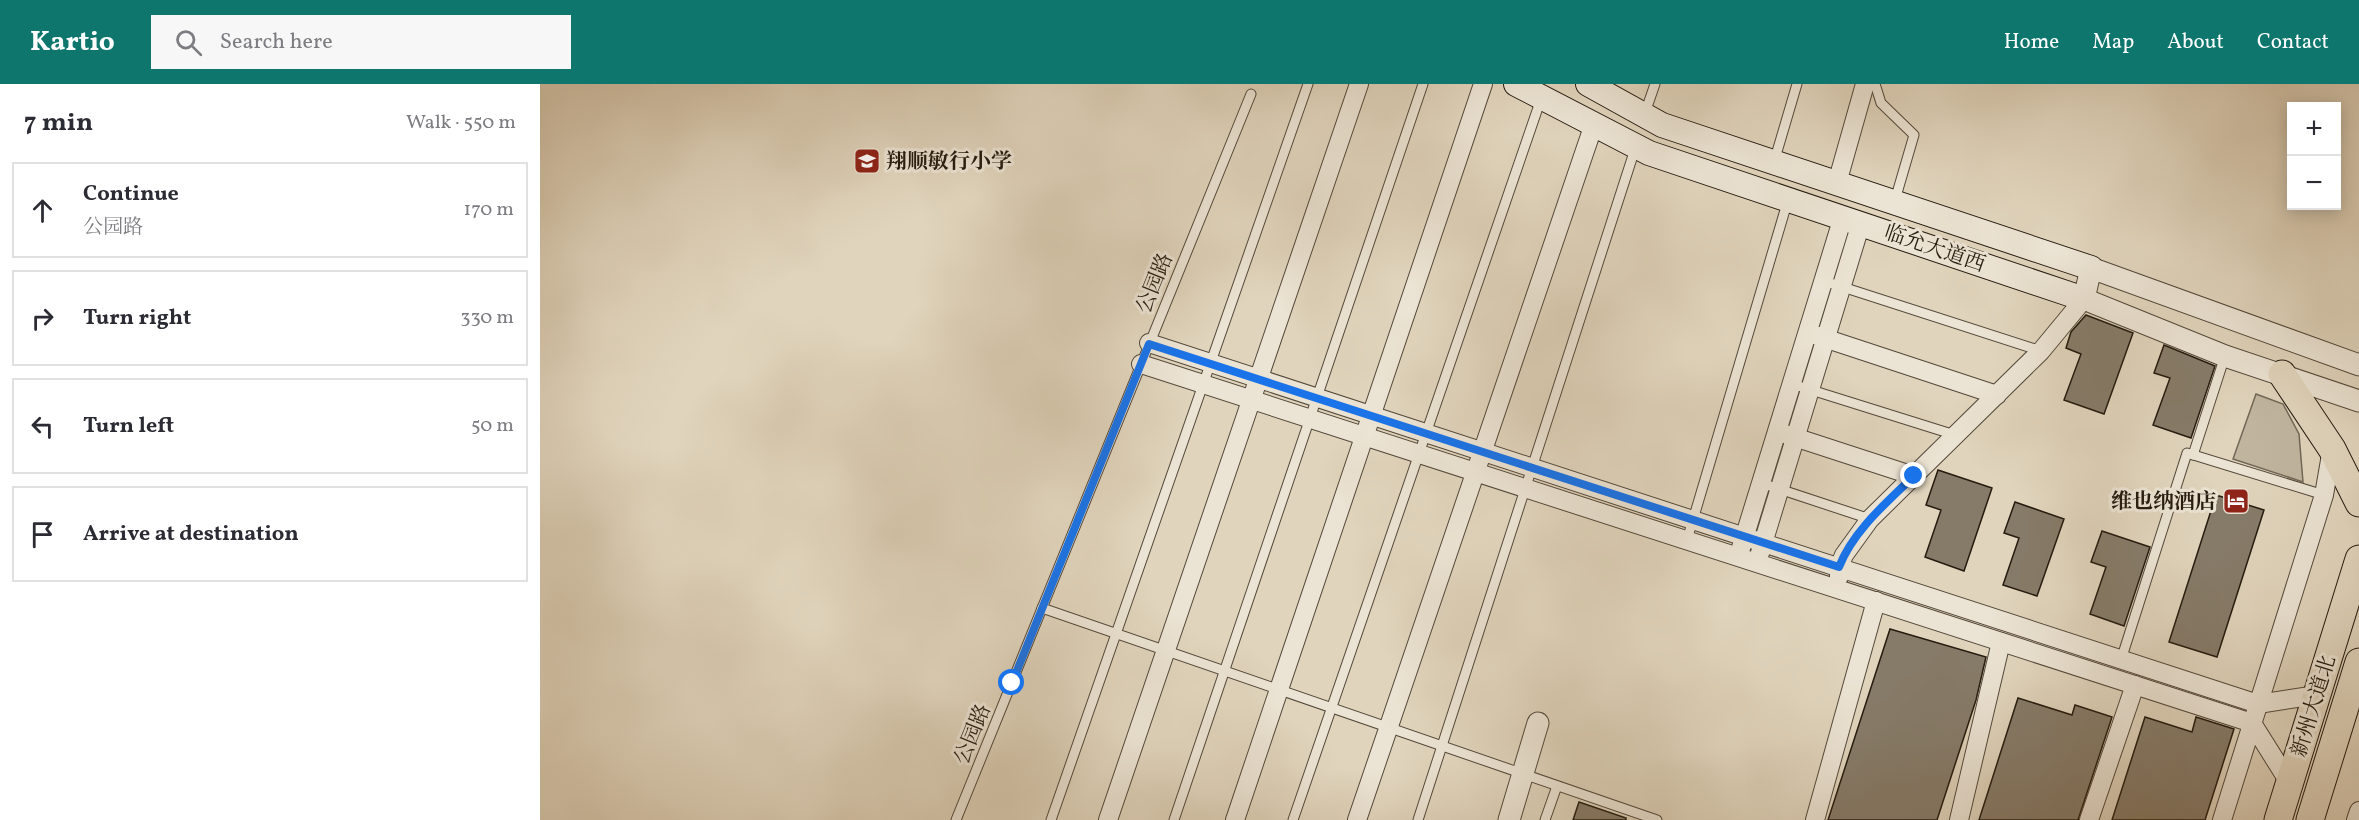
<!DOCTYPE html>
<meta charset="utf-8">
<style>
body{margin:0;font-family:Vollkorn,"Noto Serif SC",serif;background:#f7f7f7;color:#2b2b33}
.controls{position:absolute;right:18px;top:18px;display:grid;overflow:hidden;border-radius:0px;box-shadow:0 3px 15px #0003}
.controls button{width:54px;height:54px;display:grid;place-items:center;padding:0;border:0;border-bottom:2px solid #e1e1e2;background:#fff;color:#2b2b33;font:30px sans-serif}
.stop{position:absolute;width:18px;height:18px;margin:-14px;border:4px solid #1a73e8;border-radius:50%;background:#fff}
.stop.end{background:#1a73e8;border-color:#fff;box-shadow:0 2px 6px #0008}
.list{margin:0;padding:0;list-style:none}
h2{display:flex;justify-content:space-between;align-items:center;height:78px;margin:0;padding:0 24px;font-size:26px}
h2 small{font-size:20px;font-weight:400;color:#7c7c81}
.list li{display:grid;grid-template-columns:39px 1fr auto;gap:18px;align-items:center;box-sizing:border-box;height:96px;margin:0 12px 12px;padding:0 12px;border:2px solid #e1e1e2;border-radius:0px}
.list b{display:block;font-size:22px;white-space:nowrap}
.list p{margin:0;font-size:20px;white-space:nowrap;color:#7c7c81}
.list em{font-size:20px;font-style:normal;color:#7c7c81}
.icon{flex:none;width:33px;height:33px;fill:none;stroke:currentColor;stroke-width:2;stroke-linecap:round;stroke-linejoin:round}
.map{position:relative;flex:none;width:1819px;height:736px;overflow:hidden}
header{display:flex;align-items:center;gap:36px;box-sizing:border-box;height:84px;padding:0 30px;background:#0f766e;color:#fff}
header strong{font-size:28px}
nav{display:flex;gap:33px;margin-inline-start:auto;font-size:21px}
.search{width:420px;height:54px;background:#f7f7f7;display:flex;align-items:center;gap:15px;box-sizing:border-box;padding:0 21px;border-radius:0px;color:#7c7c81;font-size:22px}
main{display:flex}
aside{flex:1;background:#fff}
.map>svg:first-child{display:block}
.green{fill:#c0b59f;stroke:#726857;stroke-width:1.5}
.building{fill:#867b69;stroke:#251b0f;stroke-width:1.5}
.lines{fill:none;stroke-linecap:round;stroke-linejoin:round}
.service-casing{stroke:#54493a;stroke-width:11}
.minor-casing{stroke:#54493a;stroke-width:20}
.tertiary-casing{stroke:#54493a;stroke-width:23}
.secondary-casing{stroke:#251b0f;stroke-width:26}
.primary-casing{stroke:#251b0f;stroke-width:29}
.service{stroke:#ebe3d3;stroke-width:9}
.minor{stroke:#ebe3d3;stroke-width:18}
.tertiary{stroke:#ebe3d3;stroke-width:21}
.secondary{stroke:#ebe3d3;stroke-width:24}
.primary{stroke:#e0d4bc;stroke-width:27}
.route{stroke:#1a73e8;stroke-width:8}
.labels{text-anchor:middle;stroke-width:6;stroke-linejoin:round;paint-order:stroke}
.poi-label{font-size:21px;font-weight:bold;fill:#251b0f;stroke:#ebe3d3;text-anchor:start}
.street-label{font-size:21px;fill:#251b0f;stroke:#ebe3d3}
</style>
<header>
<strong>Kartio</strong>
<div class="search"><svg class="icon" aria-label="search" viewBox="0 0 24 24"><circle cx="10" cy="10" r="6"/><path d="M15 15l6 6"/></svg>Search here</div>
<nav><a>Home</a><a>Map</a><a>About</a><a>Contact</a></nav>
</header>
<main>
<aside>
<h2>7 min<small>Walk · 550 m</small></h2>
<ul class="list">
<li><svg class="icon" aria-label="ahead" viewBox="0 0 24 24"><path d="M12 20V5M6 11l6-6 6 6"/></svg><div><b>Continue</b><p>公园路</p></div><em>170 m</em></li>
<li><svg class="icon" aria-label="right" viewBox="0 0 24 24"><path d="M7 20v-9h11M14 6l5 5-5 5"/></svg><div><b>Turn right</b></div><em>330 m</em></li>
<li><svg class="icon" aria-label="left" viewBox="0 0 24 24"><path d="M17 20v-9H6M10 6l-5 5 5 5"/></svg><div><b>Turn left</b></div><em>50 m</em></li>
<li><svg class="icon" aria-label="arrive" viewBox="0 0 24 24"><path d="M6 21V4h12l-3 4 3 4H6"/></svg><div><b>Arrive at destination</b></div></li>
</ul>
</aside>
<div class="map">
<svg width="1819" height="736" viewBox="0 0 1819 736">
<rect width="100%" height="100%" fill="#e0d4bc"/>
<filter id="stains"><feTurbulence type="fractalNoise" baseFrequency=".00333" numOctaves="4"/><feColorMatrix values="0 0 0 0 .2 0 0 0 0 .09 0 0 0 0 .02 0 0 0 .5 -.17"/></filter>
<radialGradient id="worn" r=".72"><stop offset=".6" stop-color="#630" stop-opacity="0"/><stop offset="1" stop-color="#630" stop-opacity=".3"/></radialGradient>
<polygon class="green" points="1716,310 1743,320 1759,350 1763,398 1693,375"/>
<g class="building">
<polygon points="1546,231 1593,249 1564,330 1524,316 1541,270 1526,264 1531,248"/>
<polygon points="1624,261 1675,282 1651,354 1613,341 1630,294 1614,289"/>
<polygon points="1398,386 1452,404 1424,487 1385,473 1401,426 1386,421"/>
<polygon points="1676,411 1724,426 1677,573 1629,558"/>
<polygon points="1475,418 1524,435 1497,512 1463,501 1479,454 1464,449"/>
<polygon points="1562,447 1610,463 1584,542 1550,530 1566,483 1551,478"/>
<polygon points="1350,545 1446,573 1436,616 1397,736 1288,736"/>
<polygon points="1478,614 1532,631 1535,621 1572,633 1538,736 1439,736"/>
<polygon points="1605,633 1652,648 1656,633 1694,645 1665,736 1572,736"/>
<polygon points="1039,718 1086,734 1086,736 1033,736"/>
</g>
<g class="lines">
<defs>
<g id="service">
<polyline points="1335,0 1341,19 1374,51 1355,116"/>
<polyline points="1105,29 1115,0"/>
<polyline points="1234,78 1257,0"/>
<polyline points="1284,197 1501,267"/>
<polyline points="1252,300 1415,351"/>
<polyline points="1653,371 1685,272"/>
<polyline points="1221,399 1330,435"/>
<polyline points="1147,456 1248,116"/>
<polyline points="502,524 1117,736"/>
<polyline points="1580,579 1647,369 1784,411"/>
<polyline points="416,736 711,10"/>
<polyline points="511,736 768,0"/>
<polyline points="634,736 883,0"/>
<polyline points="753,736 1001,15"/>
<polyline points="878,736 1096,62"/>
<polyline points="1005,736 1017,702"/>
</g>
<g id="minor">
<polyline points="1297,99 1325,0"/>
<polyline points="1275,251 1457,311"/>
<polyline points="609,259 1718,620 1777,611"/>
<polyline points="601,280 1712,639 1749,698"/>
<polyline points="1245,350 1374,392"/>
<polyline points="1201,464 1303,133"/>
<polyline points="1220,469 1321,139"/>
<polyline points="1299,493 1299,483 1304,471 1330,435 1501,267 1544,215 1547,204"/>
<polyline points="568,736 819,0"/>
<polyline points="695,736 943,0"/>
<polyline points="817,736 1054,40"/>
<polyline points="1275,736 1336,517"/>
<polyline points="1419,736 1461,558"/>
<polyline points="1549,736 1595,601"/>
<polyline points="1682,736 1784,411 1792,365"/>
<polyline points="1816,736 1819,727"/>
</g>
<g id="tertiary">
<polyline points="1819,281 1551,184 1544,215 1685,272 1819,317"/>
<polyline points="969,736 998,639"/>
</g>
<g id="secondary">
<polyline points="976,0 1109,69 1544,215"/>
<polyline points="1048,0 1122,41 1551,184"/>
</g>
<g id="primary">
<polyline points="1742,290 1792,365 1819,419"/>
<polyline points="1738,736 1819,475"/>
<polyline points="1770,736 1819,578"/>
</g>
</defs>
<use href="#service" class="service-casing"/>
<use href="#minor" class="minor-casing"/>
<use href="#tertiary" class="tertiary-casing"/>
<use href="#secondary" class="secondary-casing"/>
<use href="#primary" class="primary-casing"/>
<use href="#service" class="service"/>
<use href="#minor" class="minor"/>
<use href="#tertiary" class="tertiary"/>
<use href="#secondary" class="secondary"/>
<use href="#primary" class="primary"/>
</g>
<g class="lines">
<path class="route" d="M472,599L609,260L1299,483C1313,447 1346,419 1374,392"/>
</g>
<defs>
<symbol id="school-square" viewBox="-11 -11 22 22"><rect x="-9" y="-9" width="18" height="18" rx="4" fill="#8f2418" stroke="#ebe3d3"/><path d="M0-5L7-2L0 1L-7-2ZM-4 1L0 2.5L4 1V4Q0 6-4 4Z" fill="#fff"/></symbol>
<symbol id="hotel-square" viewBox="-11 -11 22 22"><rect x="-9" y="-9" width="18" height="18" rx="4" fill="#8f2418" stroke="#ebe3d3"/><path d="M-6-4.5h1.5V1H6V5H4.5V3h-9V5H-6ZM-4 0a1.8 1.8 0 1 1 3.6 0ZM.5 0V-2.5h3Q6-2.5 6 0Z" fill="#fff"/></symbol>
</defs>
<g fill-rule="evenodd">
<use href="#school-square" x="312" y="62" width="30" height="30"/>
<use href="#hotel-square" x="1681" y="402" width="30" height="30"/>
</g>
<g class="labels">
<g class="poi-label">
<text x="346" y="84">翔顺敏行小学</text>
<text x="1676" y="424" text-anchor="end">维也纳酒店</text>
</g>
<g class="street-label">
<text transform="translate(1395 164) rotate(19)" y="7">临允大道西</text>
<text transform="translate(614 199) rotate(-68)" y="7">公园路</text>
<text transform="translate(1773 622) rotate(-73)" y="7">新州大道北</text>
<text transform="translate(432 650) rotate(-68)" y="7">公园路</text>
</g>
</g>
<rect width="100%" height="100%" filter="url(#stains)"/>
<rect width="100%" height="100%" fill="url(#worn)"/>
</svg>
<div class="controls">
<button>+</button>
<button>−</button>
</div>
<div class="stop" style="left:472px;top:599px"></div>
<div class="stop end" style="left:1374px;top:392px"></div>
</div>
</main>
